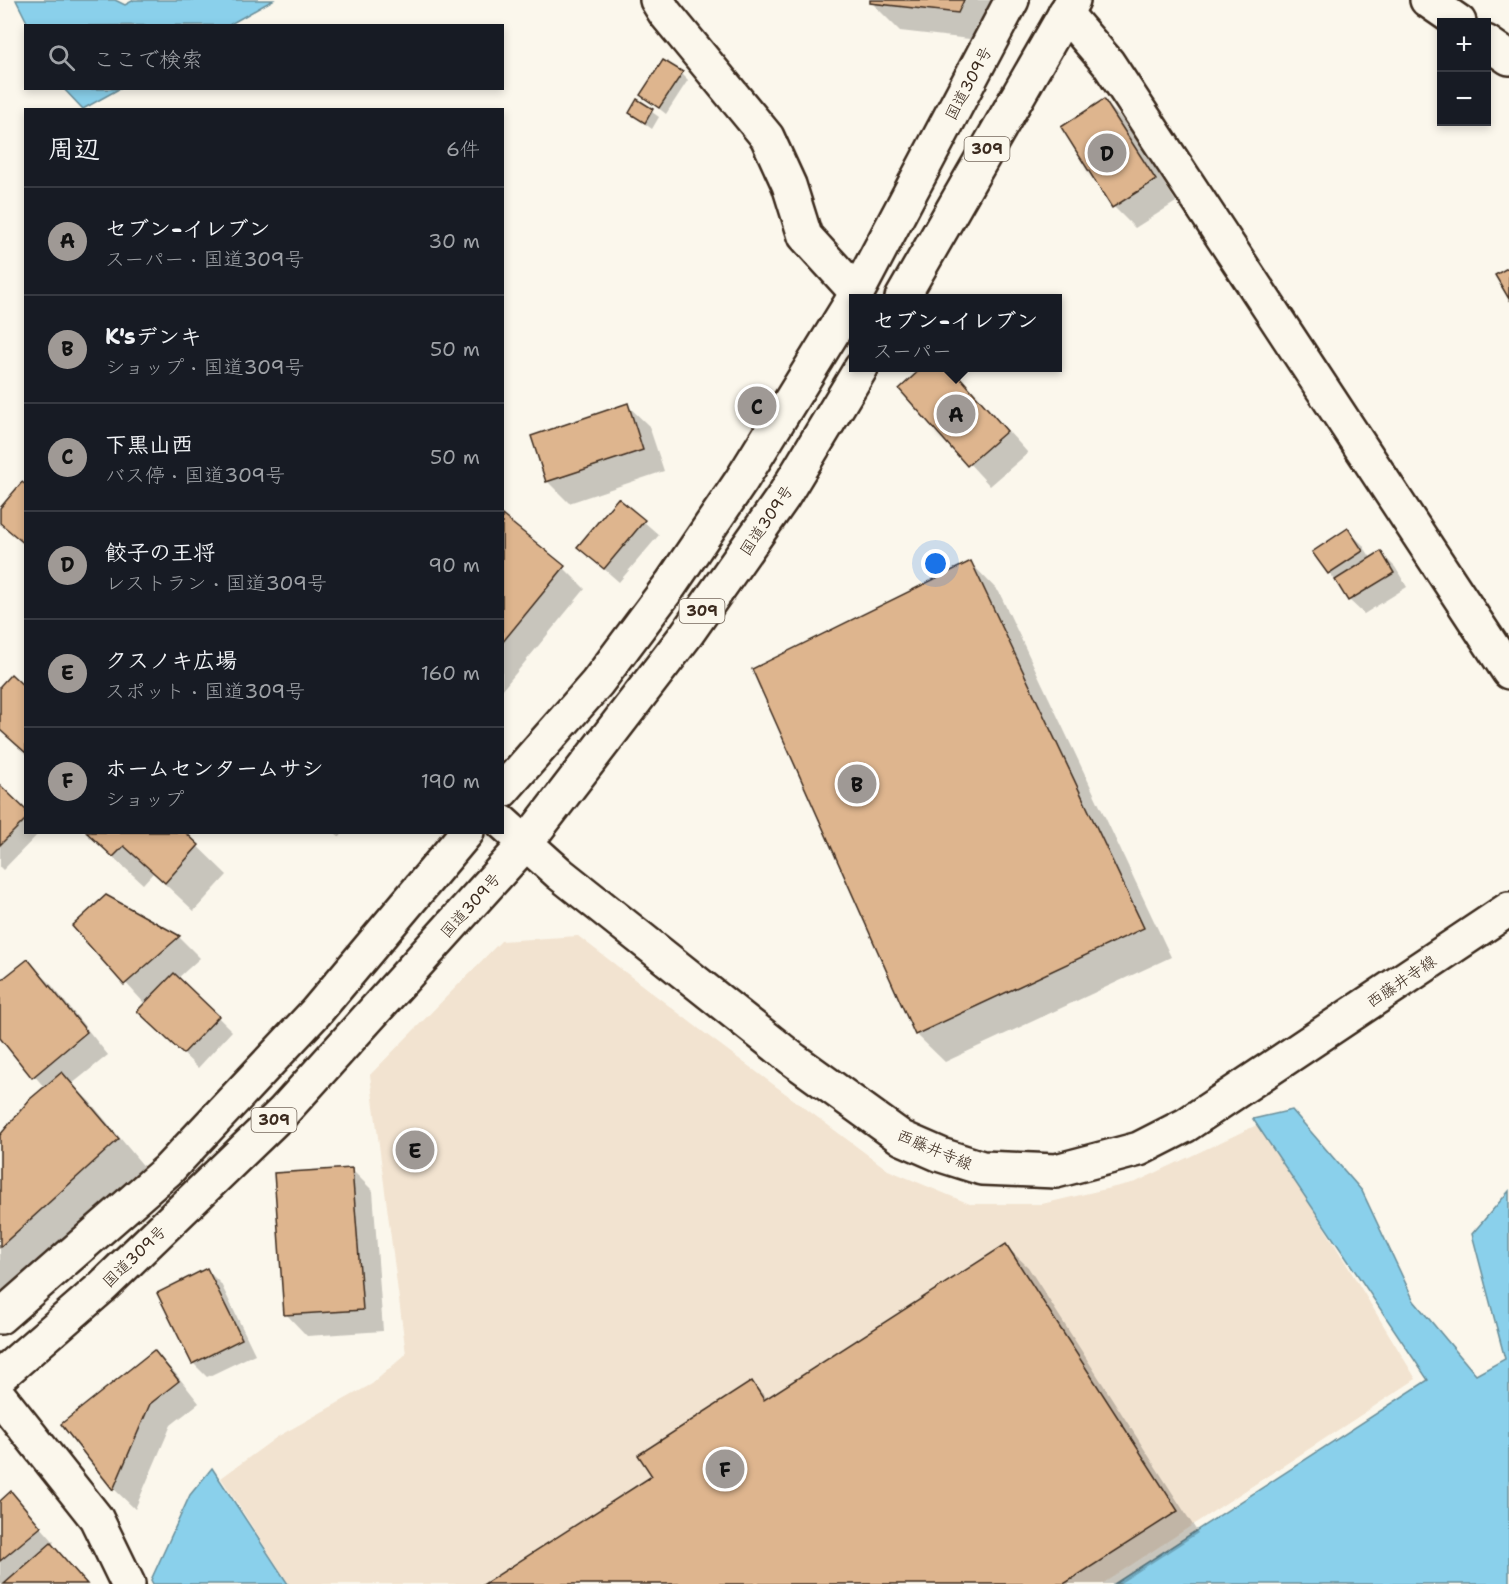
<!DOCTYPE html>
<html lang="ja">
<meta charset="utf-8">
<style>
body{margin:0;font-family:"Shantell Sans","Klee One",sans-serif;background:#242831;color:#f1f3f6}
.controls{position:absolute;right:18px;top:18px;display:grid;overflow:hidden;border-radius:0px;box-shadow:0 3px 9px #0003}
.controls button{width:54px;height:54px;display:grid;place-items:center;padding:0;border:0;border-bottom:2px solid #363941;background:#171b24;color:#f1f3f6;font:30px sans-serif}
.you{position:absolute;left:936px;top:564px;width:21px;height:21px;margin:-15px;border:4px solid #fff;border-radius:50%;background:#1a73e8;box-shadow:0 0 0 9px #1a73e833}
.badge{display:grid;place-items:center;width:39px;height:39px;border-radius:50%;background:#9f9995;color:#111;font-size:20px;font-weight:700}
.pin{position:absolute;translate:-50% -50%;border:3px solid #fff;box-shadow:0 2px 6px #0006}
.popup{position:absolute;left:849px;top:294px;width:213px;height:78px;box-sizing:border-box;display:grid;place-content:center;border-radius:0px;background:#171b24;filter:drop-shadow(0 2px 4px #0005);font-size:20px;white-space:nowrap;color:#9ea1a6}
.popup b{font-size:22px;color:#f1f3f6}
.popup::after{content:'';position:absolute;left:50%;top:100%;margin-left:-12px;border:12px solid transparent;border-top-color:#171b24}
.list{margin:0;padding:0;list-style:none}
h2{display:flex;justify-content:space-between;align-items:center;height:78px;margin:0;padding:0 24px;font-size:26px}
h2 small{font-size:20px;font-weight:400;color:#9ea1a6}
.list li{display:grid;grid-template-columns:39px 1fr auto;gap:18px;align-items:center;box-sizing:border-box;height:108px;padding:0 24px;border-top:2px solid #363941}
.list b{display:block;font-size:22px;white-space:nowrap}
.list p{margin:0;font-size:20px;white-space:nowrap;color:#9ea1a6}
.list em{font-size:20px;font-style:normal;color:#9ea1a6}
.icon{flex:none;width:33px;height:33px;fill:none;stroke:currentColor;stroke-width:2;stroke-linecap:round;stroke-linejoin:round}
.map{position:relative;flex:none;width:1509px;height:1584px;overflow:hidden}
.search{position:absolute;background:#171b24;box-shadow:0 3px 9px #0003;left:24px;top:24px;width:480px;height:66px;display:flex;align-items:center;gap:15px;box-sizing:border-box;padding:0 21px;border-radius:0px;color:#9ea1a6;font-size:22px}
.panel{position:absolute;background:#171b24;box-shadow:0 3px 9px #0003;left:24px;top:108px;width:480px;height:726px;border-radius:0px}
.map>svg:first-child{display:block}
.built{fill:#f2e3d0}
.water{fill:#8ad0eb;stroke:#6a8e99;stroke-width:1.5}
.shadow{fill:#0003}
.building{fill:#deb58e;stroke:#3b2a1e;stroke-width:1.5}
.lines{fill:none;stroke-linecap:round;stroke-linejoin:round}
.minor-casing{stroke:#3b2a1e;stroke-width:38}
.major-casing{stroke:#3b2a1e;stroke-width:38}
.highway-casing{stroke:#3b2a1e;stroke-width:38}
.minor{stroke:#fbf7ec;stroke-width:33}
.major{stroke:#fbf7ec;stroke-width:33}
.highway{stroke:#fbf7ec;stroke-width:33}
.labels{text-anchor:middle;stroke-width:6;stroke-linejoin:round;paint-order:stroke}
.shield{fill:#fbf7ec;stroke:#75685c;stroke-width:1.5}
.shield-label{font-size:15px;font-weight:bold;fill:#3b2a1e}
.street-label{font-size:16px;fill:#3b2a1e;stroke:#fbf7ec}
</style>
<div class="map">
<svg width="1509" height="1584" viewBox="0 0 1509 1584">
<rect width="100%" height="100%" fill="#fbf7ec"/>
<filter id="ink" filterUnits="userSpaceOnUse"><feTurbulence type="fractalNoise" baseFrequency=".0167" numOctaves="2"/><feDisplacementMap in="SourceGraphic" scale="12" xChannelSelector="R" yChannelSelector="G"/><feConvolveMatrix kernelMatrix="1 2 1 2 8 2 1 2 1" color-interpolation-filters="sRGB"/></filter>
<g filter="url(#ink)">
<polygon class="built" points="578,936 711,1038 888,1170 970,1204 1042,1204 1136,1182 1261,1123 1416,1379 1102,1584 289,1584 221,1478 277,1437 372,1384 406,1354 370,1075 501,941"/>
<g class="water">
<polygon points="16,0 115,0 125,5 134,0 273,0 229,25 29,26"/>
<polygon points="64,89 119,89 83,109"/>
<polygon points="1292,1110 1362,1191 1414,1301 1476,1375 1505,1359 1472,1234 1509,1191 1509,1584 1114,1584 1428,1380 1253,1119"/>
<polygon points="212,1468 288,1584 153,1584 151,1580 190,1495"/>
</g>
<g class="shadow">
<polygon points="872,0 1005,0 987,41 900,31 871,2"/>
<polygon points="682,74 688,80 666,114 642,95"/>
<polygon points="637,101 659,117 652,129 630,113"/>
<polygon points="1104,101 1126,123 1176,202 1135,228 1114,207"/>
<polygon points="924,368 951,368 1028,453 990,486 901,389"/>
<polygon points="627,405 649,426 664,471 569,503 548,482 533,436"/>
<polygon points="26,487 26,546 0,522 0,510"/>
<polygon points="619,500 659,535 619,582 579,547"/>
<polygon points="502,517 564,568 585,589 502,690"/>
<polygon points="1347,530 1362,544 1371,558 1381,553 1395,567 1407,587 1364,614 1349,600 1315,552"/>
<polygon points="971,563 999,592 1171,957 945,1062 916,1034"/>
<polygon points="0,689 26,690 26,754 0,730"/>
<polygon points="0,787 26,812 26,832 40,832 3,870 0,867"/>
<polygon points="85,832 183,832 227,875 194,911 153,873 143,884"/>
<polygon points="334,832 344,832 340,837"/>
<polygon points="106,897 179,937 200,958 178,978 232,1031 198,1068 153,1025 145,1004 74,926"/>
<polygon points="27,961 49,982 108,1055 72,1084 90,1102 146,1169 0,1299 0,1137 45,1088 0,1036 0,983"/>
<polygon points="351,1169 373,1191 383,1331 307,1336 286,1314"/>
<polygon points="1006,1246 1028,1267 1198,1533 1119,1584 487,1584 654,1476 752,1383 768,1399"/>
<polygon points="207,1270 221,1284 255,1354 207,1377 193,1363"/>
<polygon points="154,1352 176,1374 199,1403 171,1425 135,1509 114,1489 63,1425"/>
<polygon points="11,1493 54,1542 51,1545 88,1584 0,1584 0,1503"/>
</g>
<g class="building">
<polygon points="870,0 964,0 958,13 870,3"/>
<polygon points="663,60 683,72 659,108 640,95"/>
<polygon points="637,99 653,109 645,123 629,113"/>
<polygon points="1104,99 1156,180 1112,208 1061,127"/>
<polygon points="1509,267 1509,299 1495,275"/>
<polygon points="922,368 952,368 1007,431 967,466 899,389"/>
<polygon points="628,403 643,450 546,482 531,436"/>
<polygon points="22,482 26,485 26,545 0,523 0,508"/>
<polygon points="618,498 645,520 604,569 577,547"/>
<polygon points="502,515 565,566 502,643"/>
<polygon points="1348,528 1363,551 1328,574 1312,552"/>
<polygon points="1381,551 1394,573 1348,601 1335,580"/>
<polygon points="971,561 1144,928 915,1035 752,669"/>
<polygon points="11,674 26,688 26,753 0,730 0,686"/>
<polygon points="0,785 26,810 26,819 0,845"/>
<polygon points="86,832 185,832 199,845 165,883 124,846 113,857"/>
<polygon points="106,895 180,936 124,985 72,926"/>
<polygon points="28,959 87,1032 32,1078 0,1038 0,981"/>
<polygon points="174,973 219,1016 183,1054 137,1011"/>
<polygon points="62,1072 119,1139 0,1247 0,1135 30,1099"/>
<polygon points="352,1168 363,1310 284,1315 274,1173"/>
<polygon points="1006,1244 1178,1511 1064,1584 484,1584 652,1476 638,1455 752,1381 764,1400"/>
<polygon points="207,1268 242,1339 192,1364 157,1293"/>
<polygon points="154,1350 179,1381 150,1404 113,1490 61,1424"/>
<polygon points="11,1491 41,1527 0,1561 0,1501"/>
<polygon points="51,1543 87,1584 4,1584"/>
</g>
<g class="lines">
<defs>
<g id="minor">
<polyline points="657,0 665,13 767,137 789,185 805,236 857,293"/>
<polyline points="1065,13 1108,63 1509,672"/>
<polyline points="0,1397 96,1518 128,1584"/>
</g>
<g id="major">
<polyline points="1427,0 1459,22"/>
<polyline points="1486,42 1509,58"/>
<polyline points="502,822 560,874 794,1060 902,1138 941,1155 982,1168 1056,1171 1139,1149 1186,1125 1509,909"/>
</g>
<g id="highway">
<polyline points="902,298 1073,0"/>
<polyline points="502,791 597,683 671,584 741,481 857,293 1012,0"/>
<polyline points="0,1317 168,1170 316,1012 467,832"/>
<polyline points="0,1376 101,1288 283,1112 526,843 686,635 783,497 861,368"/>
</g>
</defs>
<use href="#minor" class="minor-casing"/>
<use href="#major" class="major-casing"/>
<use href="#highway" class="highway-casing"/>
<use href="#minor" class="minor"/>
<use href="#major" class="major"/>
<use href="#highway" class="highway"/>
</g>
</g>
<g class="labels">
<g class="shield">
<rect x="964.5" y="137" width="45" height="24" rx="4.5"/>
<rect x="679.5" y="599" width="45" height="24" rx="4.5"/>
<rect x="251.5" y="1108" width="45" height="24" rx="4.5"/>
</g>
<g class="shield-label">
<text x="987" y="154">309</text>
<text x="702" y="616">309</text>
<text x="274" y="1125">309</text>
</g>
<g class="street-label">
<text transform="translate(968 83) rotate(-62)" y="6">国道309号</text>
<text transform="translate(766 520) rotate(-56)" y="6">国道309号</text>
<text transform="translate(470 905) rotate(-48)" y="6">国道309号</text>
<text transform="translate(1401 981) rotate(-34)" y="6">西藤井寺線</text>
<text transform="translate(935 1149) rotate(23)" y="6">西藤井寺線</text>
<text transform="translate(134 1256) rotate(-44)" y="6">国道309号</text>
</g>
</g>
</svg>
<div class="controls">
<button>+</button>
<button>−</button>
</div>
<div class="you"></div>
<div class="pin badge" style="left:956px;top:414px">A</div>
<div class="popup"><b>セブン-イレブン</b>スーパー</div>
<div class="pin badge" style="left:857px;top:784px">B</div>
<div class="pin badge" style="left:757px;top:406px">C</div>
<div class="pin badge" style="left:1107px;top:153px">D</div>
<div class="pin badge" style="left:415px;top:1150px">E</div>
<div class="pin badge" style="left:725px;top:1469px">F</div>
<div class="search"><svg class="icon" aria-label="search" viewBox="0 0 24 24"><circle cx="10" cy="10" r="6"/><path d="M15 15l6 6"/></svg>ここで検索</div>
<section class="panel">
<h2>周辺<small>6件</small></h2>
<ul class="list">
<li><span class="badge">A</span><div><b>セブン-イレブン</b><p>スーパー · 国道309号</p></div><em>30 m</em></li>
<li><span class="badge">B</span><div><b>K'sデンキ</b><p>ショップ · 国道309号</p></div><em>50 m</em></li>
<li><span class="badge">C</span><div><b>下黒山西</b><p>バス停 · 国道309号</p></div><em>50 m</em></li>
<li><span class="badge">D</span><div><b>餃子の王将</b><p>レストラン · 国道309号</p></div><em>90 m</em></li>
<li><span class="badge">E</span><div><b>クスノキ広場</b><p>スポット · 国道309号</p></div><em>160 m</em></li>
<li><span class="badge">F</span><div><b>ホームセンタームサシ</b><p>ショップ</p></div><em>190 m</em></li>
</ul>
</section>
</div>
